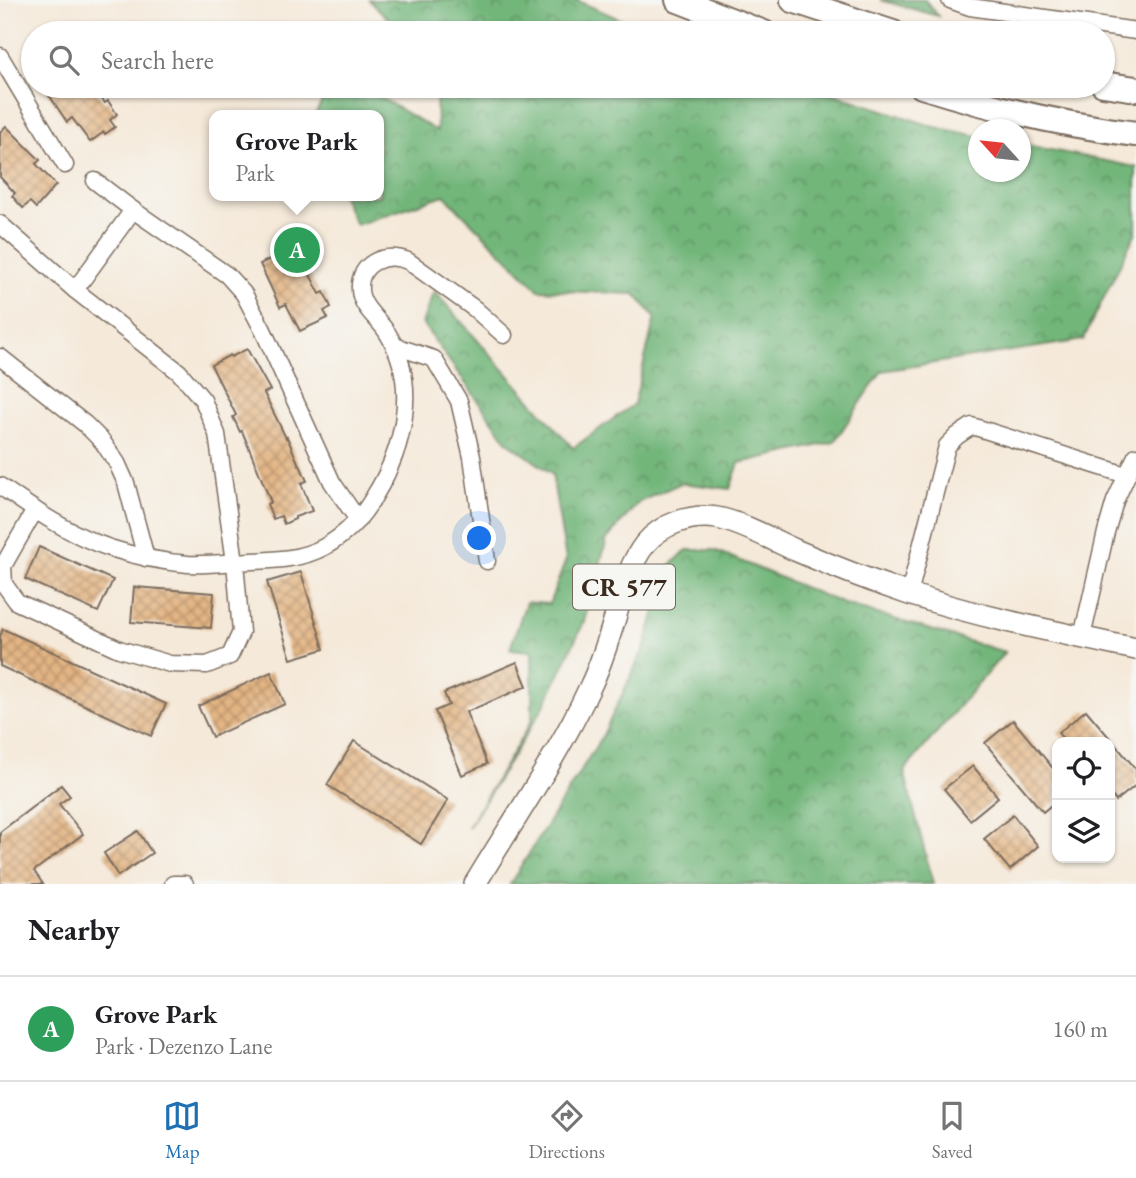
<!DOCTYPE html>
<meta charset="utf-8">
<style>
body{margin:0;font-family:"EB Garamond",serif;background:#f2f2f2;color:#202124}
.controls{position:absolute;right:21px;bottom:21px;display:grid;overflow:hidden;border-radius:14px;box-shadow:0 2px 5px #0004}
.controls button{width:63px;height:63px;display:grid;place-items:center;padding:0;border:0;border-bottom:2px solid #e0e0e0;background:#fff;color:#202124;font:35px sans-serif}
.compass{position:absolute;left:968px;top:119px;width:63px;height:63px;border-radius:50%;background:#fff;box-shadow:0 2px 5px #0004;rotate:297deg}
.you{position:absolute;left:480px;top:539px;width:24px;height:24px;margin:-18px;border:5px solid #fff;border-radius:50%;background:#1a73e8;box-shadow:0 0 0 10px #1a73e833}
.badge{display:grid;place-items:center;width:46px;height:46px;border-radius:50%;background:#1f6fb2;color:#fff;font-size:23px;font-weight:700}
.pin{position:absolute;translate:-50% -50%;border:4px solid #fff;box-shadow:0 2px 7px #0006}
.popup{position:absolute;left:209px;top:110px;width:175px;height:91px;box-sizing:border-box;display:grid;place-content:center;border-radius:14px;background:#fff;filter:drop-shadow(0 2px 5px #0005);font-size:23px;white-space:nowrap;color:#757577}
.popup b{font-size:26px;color:#202124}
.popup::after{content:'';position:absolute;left:50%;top:100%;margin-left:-14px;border:14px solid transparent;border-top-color:#fff}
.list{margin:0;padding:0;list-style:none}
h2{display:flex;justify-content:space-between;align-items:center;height:91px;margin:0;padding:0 28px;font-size:30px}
h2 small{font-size:23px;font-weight:400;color:#757577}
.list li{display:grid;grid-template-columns:46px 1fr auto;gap:21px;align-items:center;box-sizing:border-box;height:105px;padding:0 28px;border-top:2px solid #e0e0e0}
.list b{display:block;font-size:26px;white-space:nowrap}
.list p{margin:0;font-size:23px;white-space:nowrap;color:#757577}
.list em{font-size:23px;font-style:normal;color:#757577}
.icon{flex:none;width:38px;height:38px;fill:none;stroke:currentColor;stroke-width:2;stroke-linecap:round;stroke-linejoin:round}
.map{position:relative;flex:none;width:1136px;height:884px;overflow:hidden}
.search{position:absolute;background:#fff;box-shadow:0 2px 5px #0004;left:21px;right:21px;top:21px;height:77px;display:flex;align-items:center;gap:18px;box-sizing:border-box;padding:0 24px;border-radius:38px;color:#757577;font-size:26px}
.sheet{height:196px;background:#fff}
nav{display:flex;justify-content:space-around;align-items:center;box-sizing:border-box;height:98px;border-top:2px solid #e0e0e0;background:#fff;font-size:19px;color:#757577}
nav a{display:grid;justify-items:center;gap:4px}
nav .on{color:#1f6fb2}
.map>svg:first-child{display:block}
.forest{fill:url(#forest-crowns);stroke:#56704c;stroke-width:2}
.building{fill:url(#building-cross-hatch)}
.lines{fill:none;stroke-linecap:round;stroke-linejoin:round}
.minor-casing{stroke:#7c6d5f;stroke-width:19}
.major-casing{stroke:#7c6d5f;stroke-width:24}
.highway-casing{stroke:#7c6d5f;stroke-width:28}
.minor{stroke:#fff;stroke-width:16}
.major{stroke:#fff;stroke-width:21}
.highway{stroke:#fff;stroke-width:24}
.labels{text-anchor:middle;stroke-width:6;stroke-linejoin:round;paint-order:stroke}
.shield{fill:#f6f6f2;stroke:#73675e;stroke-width:2}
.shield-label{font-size:26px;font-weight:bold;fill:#3b2a1e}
</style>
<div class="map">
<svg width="1136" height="884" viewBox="0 0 1136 884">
<defs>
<pattern id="forest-crowns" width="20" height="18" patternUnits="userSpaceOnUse" patternTransform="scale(1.75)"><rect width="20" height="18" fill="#72b67a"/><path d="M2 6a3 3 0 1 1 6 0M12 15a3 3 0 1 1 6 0" fill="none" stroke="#5f9463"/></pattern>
<pattern id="building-cross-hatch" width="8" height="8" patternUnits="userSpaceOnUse" patternTransform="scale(1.75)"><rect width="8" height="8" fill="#e3b584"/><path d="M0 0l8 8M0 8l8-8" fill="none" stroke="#b9936b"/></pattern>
</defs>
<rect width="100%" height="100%" fill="#f6f6f2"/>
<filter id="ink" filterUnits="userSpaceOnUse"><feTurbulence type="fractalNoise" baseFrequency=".0143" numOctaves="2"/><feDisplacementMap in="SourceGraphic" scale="14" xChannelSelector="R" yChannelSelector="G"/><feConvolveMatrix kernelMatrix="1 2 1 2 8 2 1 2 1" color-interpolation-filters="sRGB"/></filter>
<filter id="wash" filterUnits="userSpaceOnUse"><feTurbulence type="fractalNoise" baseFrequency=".00686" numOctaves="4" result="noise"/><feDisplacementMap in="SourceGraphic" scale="28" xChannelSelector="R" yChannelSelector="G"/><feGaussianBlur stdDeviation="1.57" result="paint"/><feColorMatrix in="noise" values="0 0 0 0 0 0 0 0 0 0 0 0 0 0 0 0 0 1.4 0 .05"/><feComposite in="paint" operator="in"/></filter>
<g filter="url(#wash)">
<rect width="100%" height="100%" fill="#f5e9d9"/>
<g class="forest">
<polygon points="369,0 576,0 652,33 403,33"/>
<polygon points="880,0 925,0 938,16"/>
<polygon points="330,86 361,86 437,131 436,92 434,86 810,86 935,127 978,136 978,172 1020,172 1021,144 1136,167 1136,232 1083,340 882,371 834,442 739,463 730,489 681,483 639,502 607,539 584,622 545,704 468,828 532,720 532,651 510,649 526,602 549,604 566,560 552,474 508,442 422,323 434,291 573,448 634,404 655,317 635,294 539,290 444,195 356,225 342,196 379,196 379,115 315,115"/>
<polygon points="687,550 714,550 844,604 1005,652 904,771 933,884 510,884 603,735 646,644 666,569"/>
</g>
<g id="blocks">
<g class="building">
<polygon points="43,86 92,86 105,103 108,101 117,114 110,120 115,127 105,134 104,132 90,142 72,118 67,122"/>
<polygon points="6,126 40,160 36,164 56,185 36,208 30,202 23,208 12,196 15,193 0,177 0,132"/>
<polygon points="294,244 320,294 324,292 331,307 324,311 328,318 300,331 286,304 280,307 260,264 276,256 275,254"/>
<polygon points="247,349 270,390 264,393 286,438 287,437 299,465 300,465 307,481 301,483 312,511 295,517 295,519 284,524 281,516 273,519 267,504 271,502 242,431 240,432 233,417 236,415 211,365 230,355 231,357"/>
<polygon points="39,547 113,580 98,612 25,579"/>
<polygon points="301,572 324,649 291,659 267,582"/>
<polygon points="134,587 214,593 211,628 131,622"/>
<polygon points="3,629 166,704 151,736 0,666 0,636"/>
<polygon points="517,662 527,686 466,712 487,764 462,775 435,711 449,705 444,693"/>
<polygon points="271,672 285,704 212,737 198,706"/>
<polygon points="1086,710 1136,769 1136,785 1116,801 1110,794 1110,742 1066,742 1058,733"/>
<polygon points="1013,720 1057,773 1057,800 1043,812 985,743"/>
<polygon points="354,741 448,800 421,844 327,785"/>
<polygon points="973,766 998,797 970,820 944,789"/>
<polygon points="61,785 70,796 59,804 83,834 34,871 43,884 0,884 0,832"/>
<polygon points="1013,815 1038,846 1010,870 984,839"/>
<polygon points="138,831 152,853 118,876 104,853"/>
</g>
</g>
</g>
<g filter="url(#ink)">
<use href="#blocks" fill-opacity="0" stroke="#7c6d5f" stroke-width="2"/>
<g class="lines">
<defs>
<g id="minor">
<polyline points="950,0 970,7 1136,31"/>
<polyline points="0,56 65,165"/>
<polyline points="95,181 133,210 227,275 244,294 263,330 332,482 358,520"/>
<polyline points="0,224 75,290 179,372 203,400 217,434 235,562 241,632 230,656 207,665 170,664 119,649 17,602 4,584 3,566 35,510"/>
<polyline points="75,290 133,210"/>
<polyline points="395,346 434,359 459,401 472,457 487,561"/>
<polyline points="0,357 85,424 102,441 117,463 126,483 146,558"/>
<path d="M0,486C34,510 70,535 110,548C135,556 163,562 188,564C209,565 231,562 252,561C277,560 302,559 324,547C346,535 363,516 375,495C404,448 419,384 388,334C380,320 361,308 360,290C358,262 386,252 408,261L475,309L504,335"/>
<polyline points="909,594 947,446 957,436 972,426 1126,475"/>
<polyline points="1082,637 1106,532 1115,501 1136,456"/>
<polyline points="173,884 185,884"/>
</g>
<path id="major" d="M475,884C514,819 558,756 590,687C601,665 608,641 615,618C623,592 628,566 645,544C661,524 691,514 717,518C740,522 773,540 795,550C832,566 871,581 909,594C983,618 1060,633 1136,649"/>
<g id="highway">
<polyline points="678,0 764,33"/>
<polyline points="793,0 893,33"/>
<polyline points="1103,84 1136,89"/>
<path d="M922,86C991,108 1064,125 1136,134"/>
</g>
</defs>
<use href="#minor" class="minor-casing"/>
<use href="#major" class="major-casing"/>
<use href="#highway" class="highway-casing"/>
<use href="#minor" class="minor"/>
<use href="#major" class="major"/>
<use href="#highway" class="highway"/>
</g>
</g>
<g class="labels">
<rect class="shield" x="573" y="564.5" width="102" height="45" rx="5"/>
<g class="shield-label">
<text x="624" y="596">CR 577</text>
</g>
</g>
</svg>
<div class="controls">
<button><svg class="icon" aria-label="locate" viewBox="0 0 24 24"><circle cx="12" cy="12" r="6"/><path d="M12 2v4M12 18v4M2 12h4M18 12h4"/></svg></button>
<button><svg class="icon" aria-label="layers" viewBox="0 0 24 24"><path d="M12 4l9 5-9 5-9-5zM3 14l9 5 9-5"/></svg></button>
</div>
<svg class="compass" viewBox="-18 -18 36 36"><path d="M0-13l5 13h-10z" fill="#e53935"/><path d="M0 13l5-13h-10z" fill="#757577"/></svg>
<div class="you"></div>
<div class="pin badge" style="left:297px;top:250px;background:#2e9e5b">A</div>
<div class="popup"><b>Grove Park</b>Park</div>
<div class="search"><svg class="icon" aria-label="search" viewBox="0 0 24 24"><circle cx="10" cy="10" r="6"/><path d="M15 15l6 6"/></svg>Search here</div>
</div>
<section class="sheet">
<h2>Nearby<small></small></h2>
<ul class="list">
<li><span class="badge" style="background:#2e9e5b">A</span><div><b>Grove Park</b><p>Park · Dezenzo Lane</p></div><em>160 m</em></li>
</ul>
</section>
<nav>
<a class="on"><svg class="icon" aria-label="map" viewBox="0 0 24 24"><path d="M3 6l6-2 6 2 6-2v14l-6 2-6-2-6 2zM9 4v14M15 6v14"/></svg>Map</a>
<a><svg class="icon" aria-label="directions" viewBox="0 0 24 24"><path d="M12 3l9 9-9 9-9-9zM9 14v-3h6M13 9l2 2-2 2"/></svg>Directions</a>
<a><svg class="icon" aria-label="saved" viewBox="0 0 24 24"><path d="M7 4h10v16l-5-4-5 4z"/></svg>Saved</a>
</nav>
